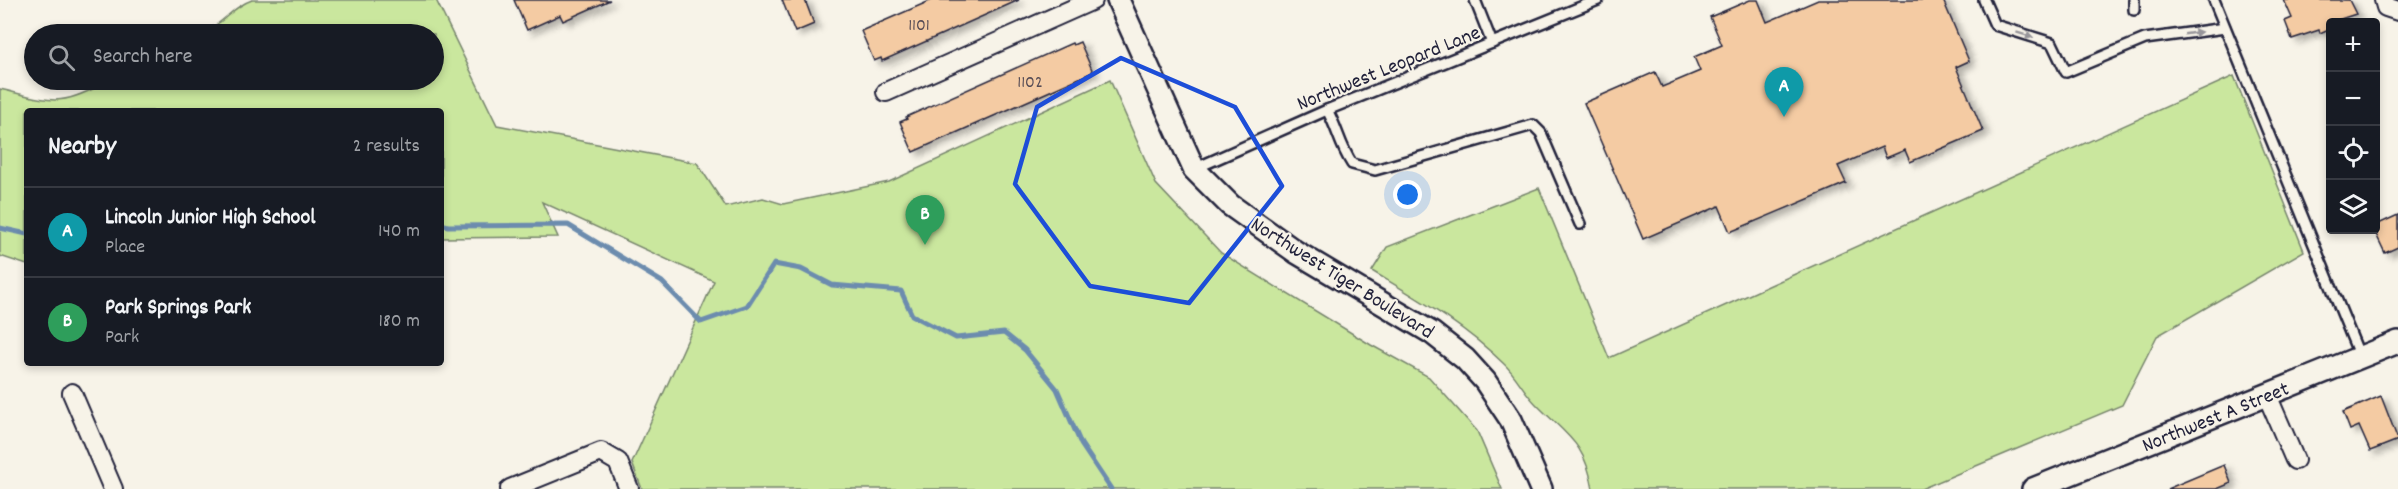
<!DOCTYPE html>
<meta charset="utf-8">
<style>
body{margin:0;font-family:Dekko,sans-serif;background:#242831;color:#f1f3f6}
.controls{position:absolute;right:18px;top:18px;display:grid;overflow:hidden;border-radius:6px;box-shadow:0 3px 9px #0003}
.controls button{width:54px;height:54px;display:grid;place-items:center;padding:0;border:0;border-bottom:2px solid #363941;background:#171b24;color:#f1f3f6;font:30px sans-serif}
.you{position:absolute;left:1408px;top:195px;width:21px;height:21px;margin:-15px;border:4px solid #fff;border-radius:50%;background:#1a73e8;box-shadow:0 0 0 9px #1a73e833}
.badge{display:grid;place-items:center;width:39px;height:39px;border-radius:50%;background:#ea580c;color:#fff;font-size:20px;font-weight:700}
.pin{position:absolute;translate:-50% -50px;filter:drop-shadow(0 2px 3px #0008)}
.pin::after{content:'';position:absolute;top:32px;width:21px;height:18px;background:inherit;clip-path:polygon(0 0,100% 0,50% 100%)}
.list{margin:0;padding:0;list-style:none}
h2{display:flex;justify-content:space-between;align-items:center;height:78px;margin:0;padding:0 24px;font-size:26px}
h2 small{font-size:20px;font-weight:400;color:#9ea1a6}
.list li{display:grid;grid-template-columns:39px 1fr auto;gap:18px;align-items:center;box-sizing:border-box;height:90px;padding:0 24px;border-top:2px solid #363941}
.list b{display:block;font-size:22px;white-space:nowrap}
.list p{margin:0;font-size:20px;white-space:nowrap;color:#9ea1a6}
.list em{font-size:20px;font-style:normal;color:#9ea1a6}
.icon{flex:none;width:33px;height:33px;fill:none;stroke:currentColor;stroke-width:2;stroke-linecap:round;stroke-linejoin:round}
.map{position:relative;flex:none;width:2398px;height:489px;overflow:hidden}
.search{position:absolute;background:#171b24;box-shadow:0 3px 9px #0003;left:24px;top:24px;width:420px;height:66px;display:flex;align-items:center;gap:15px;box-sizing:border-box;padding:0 21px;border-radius:33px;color:#9ea1a6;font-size:22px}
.panel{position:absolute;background:#171b24;box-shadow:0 3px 9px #0003;left:24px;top:108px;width:420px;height:258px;border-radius:6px}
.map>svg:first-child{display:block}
.green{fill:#cae79e;stroke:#76846c;stroke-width:1.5}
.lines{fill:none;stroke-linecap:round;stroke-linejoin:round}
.stream{stroke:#6c8cae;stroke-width:5}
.building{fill:#f4cba3;stroke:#22223b;stroke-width:1.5;filter:url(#shadow)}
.service-casing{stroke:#22223b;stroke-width:14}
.minor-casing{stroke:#22223b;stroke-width:22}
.tertiary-casing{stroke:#22223b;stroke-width:26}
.service{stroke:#f7f3e8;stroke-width:9}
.minor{stroke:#f7f3e8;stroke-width:18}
.tertiary{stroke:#f7f3e8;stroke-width:21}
.oneway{fill:#97959a}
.marked{fill:none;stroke:#1d4ed8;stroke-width:4.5;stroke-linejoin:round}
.labels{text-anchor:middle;stroke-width:4.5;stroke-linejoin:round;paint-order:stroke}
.number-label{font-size:18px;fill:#564c55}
.street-label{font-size:21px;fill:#22223b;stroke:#f7f3e8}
</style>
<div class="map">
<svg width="2398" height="489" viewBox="0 0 2398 489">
<defs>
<filter id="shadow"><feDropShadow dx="6" dy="4" stdDeviation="3" flood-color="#0004"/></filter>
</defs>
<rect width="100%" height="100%" fill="#f7f3e8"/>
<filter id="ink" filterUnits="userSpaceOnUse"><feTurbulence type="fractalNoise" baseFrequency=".0167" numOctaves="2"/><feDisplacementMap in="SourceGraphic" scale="12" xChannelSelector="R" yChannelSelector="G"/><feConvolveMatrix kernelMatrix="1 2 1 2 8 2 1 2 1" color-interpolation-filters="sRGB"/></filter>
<g filter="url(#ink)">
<g class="green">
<path d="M252,0H436L497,125L697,163L726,207L763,198L783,204L889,182L1110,80L1156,184L1221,253L1371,345L1429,377L1477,431L1502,489H642L632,463L714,281L542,202L558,237L441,238V111H27V265L0,256V89C54,102 60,108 110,80H434V34H197C224,26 229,8 252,0Z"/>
<path d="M2234,76L2304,251L2157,336L2122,405L1921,489H1593C1585,442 1567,436 1536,404C1524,392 1516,375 1504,364C1464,325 1420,300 1372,271L1387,247L1539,188L1609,358Z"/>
</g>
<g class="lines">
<g class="stream">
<polyline points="441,224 448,226 568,225 662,282 701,322 747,306 774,264 801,269 832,285 901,291 912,315 956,338 1004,333 1025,350 1057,389 1081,444 1111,489"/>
<polyline points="0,228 27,234"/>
</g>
</g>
<g class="building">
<polygon points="514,0 610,0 563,21 560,15 527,30"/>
<polygon points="782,0 805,0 814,24 795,32"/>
<polygon points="932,0 1019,0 882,61 881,58 874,61 861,31"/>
<polygon points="1750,0 1758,0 1767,22 1818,0 1943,0 1969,61 1956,67 1983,131 1910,162 1905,150 1886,158 1882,147 1838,166 1846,183 1730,232 1719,206 1643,239 1584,103 1655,72 1662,87 1700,71 1694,57 1722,45 1710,17"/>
<polygon points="2284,0 2349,0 2356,14 2331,22 2331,28 2320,33 2319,30 2292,39 2285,21 2292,18"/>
<polygon points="1080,42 1093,72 913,152 900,122 907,119 906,117 1072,43 1073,45"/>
<polygon points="2398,215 2398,247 2385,253 2374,230 2376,225"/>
<polygon points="2381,396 2398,440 2370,451 2359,426 2350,430 2343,412"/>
<polygon points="2224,465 2231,483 2217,489 2167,489"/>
</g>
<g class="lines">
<defs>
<g id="service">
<polyline points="1475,0 1492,43"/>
<polyline points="1984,0 1995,25 2052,43 2066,72 2145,39 2225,28"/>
<polyline points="2134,0 2134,10"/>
<polyline points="2214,0 2360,357"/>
<path d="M1327,110C1338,129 1339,144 1352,164L1375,170L1533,125L1541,133L1580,224"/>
<polyline points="1194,169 1327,110 1598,0"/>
</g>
<g id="minor">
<polyline points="2384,0 2386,7 2398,11"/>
<polyline points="886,92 1093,0"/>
<polyline points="72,393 113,489"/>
<polyline points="2267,395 2295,460"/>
<polyline points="510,489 601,452 618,462 629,489"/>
</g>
<g id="tertiary">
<polyline points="1118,0 1194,169 1230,205 1296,252 1432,333 1465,359 1485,381 1511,420 1541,489"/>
<polyline points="2033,489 2398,342"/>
</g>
</defs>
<use href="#service" class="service-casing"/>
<use href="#minor" class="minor-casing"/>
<use href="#tertiary" class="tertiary-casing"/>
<use href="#service" class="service"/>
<use href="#minor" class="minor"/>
<use href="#tertiary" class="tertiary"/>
</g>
<defs><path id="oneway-solid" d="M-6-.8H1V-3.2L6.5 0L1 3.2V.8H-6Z" transform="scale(1.5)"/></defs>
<g class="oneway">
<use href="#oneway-solid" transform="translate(2193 33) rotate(-8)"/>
<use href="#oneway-solid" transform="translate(2025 35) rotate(17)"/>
</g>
</g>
<path class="marked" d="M1121,58L1235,107L1282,186L1189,303L1090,286L1015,184L1037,107Z"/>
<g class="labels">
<g class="number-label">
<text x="919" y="30">1101</text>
<text x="1030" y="87">1102</text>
</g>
<g class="street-label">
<text transform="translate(1388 67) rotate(-22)" y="7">Northwest Leopard Lane</text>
<text transform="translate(1343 277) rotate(32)" y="7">Northwest Tiger Boulevard</text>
<text transform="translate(2215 416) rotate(-22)" y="7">Northwest A Street</text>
</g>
</g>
</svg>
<div class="controls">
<button>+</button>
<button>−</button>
<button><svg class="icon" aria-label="locate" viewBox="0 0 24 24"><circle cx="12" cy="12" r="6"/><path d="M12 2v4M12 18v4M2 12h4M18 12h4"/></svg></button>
<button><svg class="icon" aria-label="layers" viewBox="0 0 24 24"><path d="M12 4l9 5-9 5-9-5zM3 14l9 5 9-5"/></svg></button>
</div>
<div class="you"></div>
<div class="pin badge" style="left:1784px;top:117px;background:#0f9aa8">A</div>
<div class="pin badge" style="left:925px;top:245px;background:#2e9e5b">B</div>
<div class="search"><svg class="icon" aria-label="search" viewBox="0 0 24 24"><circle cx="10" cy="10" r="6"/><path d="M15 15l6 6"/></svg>Search here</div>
<section class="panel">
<h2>Nearby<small>2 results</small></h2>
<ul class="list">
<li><span class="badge" style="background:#0f9aa8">A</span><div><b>Lincoln Junior High School</b><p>Place</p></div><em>140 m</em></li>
<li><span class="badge" style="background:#2e9e5b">B</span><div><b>Park Springs Park</b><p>Park</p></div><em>180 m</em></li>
</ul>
</section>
</div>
